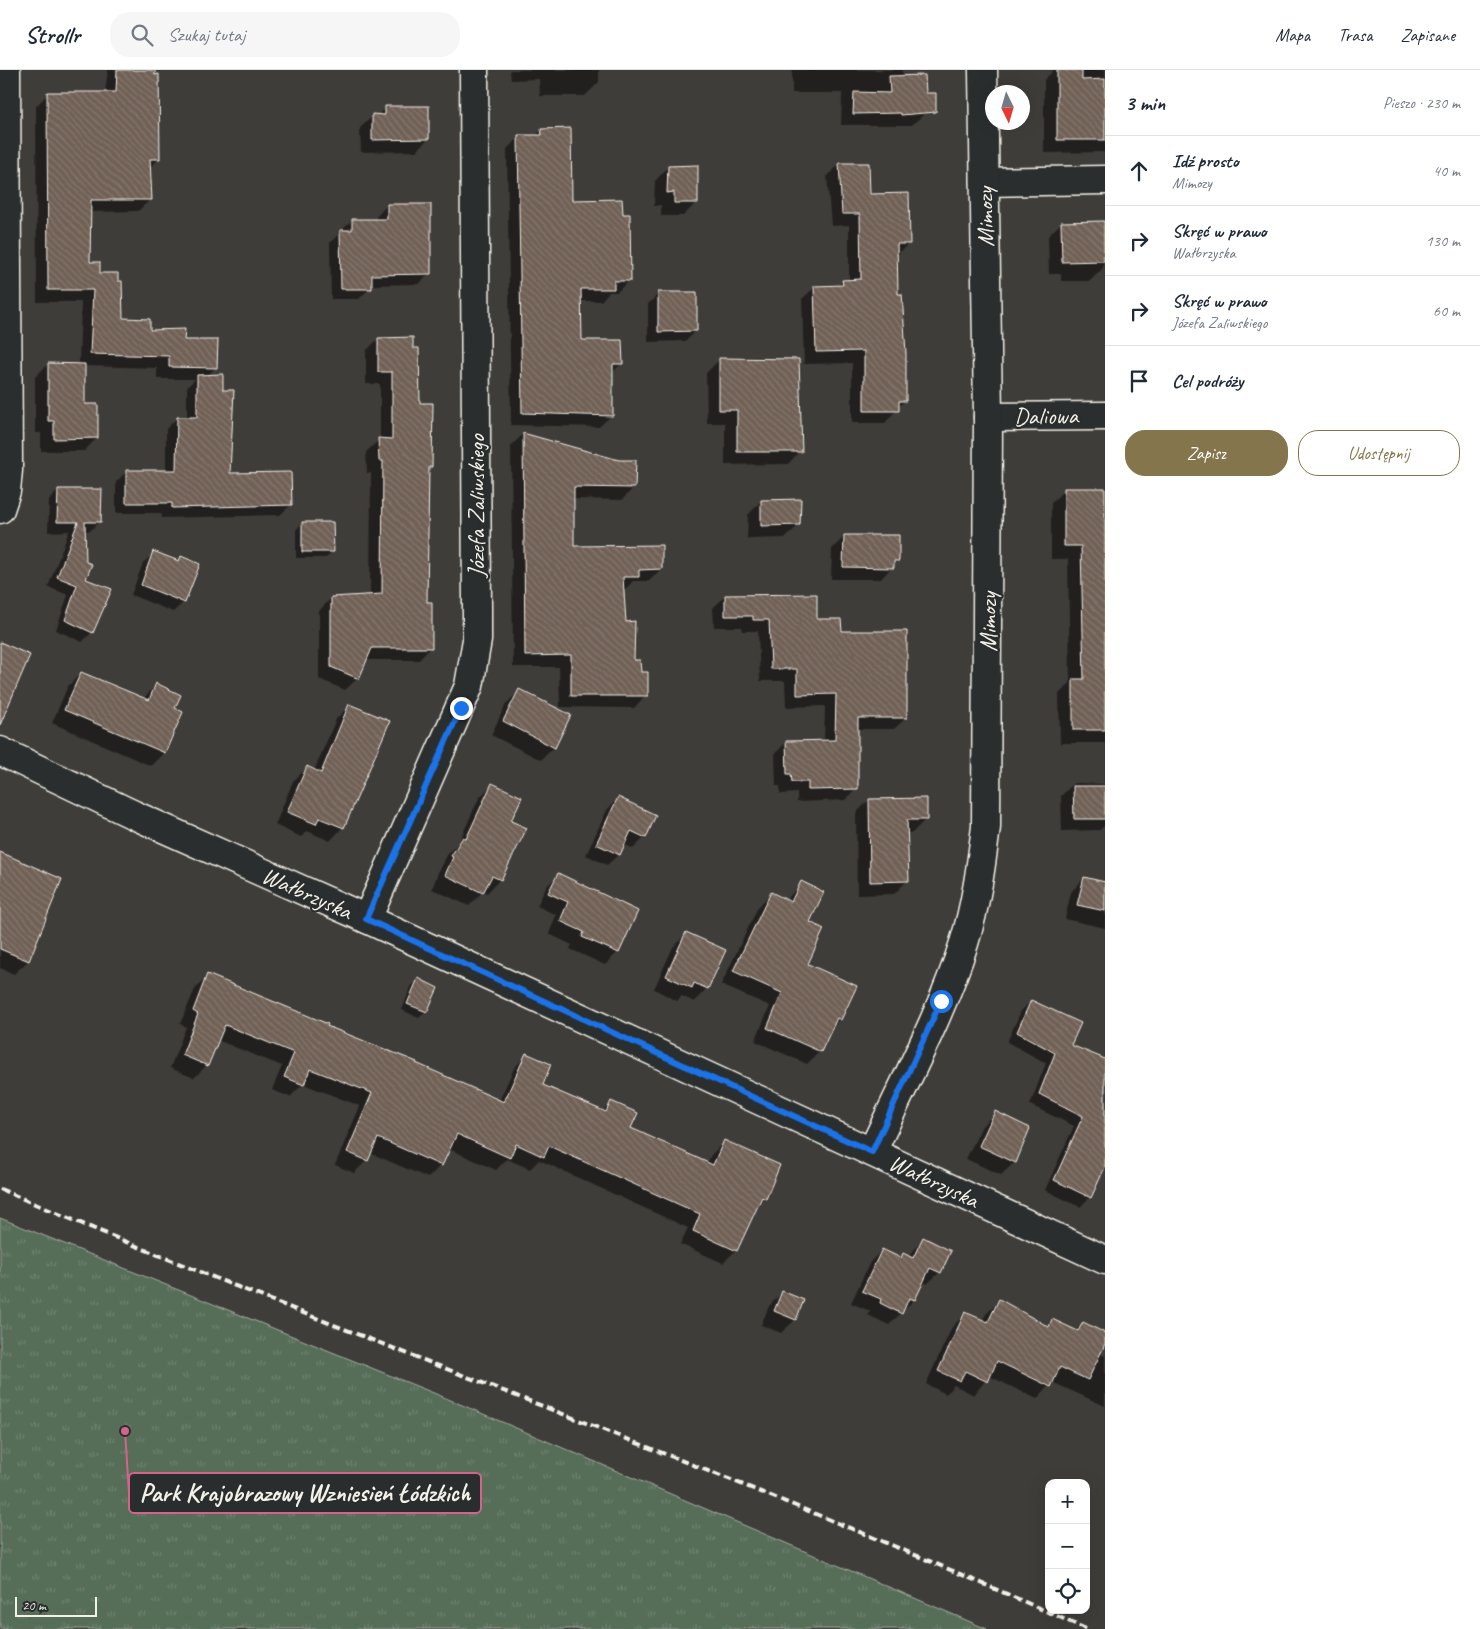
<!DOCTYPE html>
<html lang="pl">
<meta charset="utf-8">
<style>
body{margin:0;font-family:Caveat,sans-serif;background:#f6f6f7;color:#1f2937}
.controls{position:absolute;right:15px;bottom:15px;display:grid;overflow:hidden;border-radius:10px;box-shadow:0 5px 20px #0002}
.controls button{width:45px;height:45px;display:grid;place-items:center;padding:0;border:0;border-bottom:1px solid #e0e1e3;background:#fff;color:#1f2937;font:25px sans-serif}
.compass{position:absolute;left:985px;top:15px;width:45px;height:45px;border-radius:50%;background:#fff;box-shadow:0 5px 20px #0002;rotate:175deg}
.scale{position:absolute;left:15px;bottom:12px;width:82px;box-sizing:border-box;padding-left:5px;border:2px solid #f4f1e8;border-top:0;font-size:14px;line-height:18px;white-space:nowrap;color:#f4f1e8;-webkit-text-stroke:4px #2a2d2e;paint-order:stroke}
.stop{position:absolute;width:15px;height:15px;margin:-11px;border:4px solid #1a73e8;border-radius:50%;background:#fff}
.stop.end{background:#1a73e8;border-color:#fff;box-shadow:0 1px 5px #0008}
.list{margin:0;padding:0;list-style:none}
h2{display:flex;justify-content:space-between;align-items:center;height:65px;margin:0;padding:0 20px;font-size:21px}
h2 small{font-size:16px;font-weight:400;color:#747a83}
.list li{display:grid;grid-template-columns:32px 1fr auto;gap:15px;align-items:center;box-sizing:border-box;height:70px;padding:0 20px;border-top:1px solid #e0e1e3}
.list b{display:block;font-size:19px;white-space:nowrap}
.list p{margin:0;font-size:16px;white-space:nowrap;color:#747a83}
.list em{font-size:16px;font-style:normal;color:#747a83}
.actions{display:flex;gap:10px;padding:15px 20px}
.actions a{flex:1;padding:11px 0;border:1px solid #84754c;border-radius:20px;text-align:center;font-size:18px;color:#84754c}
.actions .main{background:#84754c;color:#fff}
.icon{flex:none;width:28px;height:28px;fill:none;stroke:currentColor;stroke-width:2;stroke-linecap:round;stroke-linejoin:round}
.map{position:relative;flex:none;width:1105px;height:1559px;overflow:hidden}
header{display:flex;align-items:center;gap:30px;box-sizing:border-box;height:70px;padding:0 25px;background:#fff;border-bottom:1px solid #e0e1e3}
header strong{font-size:24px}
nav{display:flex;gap:28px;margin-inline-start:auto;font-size:18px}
.search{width:350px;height:45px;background:#f6f6f7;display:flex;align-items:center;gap:12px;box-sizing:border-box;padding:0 18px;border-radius:20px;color:#747a83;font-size:19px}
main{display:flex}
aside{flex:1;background:#fff}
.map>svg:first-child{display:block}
.park{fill:url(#park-tufts);stroke:#a5afa0}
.shadow{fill:#0007}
.building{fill:url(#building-back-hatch);stroke:#f4f1e8}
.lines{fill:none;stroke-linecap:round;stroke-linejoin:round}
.street-casing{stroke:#f4f1e8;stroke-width:31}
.street{stroke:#2a2d2e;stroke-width:28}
.rail{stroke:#f4f1e8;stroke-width:4;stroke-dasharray:8 4;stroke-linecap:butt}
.route{stroke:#1a73e8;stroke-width:6}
.labels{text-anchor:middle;stroke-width:4.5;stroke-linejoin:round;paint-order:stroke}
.street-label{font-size:24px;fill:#f4f1e8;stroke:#2a2d2e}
.leader{fill:none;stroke:#d4648c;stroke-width:2}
.callout-dot{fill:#d4648c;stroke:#2a2d2e;stroke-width:2}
.callout{fill:#2a2d2e;stroke:#d4648c;stroke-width:2}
.callout-label{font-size:25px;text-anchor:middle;font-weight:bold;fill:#f4f1e8}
</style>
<header>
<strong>Strollr</strong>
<div class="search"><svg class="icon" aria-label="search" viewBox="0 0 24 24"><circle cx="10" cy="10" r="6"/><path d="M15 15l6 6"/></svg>Szukaj tutaj</div>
<nav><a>Mapa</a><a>Trasa</a><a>Zapisane</a></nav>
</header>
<main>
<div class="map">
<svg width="1105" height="1559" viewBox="0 0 1105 1559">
<defs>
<pattern id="park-tufts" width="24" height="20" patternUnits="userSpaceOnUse" patternTransform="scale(1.25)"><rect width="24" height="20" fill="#566d59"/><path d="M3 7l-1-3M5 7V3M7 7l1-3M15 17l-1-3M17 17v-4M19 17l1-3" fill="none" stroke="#6f8271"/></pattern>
<pattern id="building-back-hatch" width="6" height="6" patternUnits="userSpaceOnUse" patternTransform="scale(1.25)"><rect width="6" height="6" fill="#706156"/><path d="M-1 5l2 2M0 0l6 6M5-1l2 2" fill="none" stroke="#85786e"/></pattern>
</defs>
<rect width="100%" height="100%" fill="#3f3d3a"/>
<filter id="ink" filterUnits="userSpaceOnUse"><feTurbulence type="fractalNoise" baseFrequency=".02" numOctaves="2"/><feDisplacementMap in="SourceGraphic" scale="10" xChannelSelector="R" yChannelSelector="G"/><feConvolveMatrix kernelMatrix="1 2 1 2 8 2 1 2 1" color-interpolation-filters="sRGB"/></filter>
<g filter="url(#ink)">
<polygon class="park" points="0,1148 441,1326 987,1559 0,1559"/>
<g class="shadow">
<polygon points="108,0 153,0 159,89 149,98 151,129 138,141 89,142 89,194 99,204 122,249 149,261 183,271 216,297 207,306 229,405 291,435 280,445 162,448 161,443 116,443 116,412 127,401 166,402 166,359 177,348 187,348 187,317 195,309 157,309 157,298 84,296 84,335 97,368 84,381 41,381 41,363 35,363 35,307 48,294 79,295 81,232 37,232 36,36 48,24 105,23"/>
<polygon points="510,0 599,0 599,12 585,26 540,26 539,9 511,10"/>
<polygon points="792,0 902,0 903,7 924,6 924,44 912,55 841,55 842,23 792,23"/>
<polygon points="1054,0 1105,0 1105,82 1044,83 1044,10"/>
<polygon points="386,38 428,69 416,81 361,82 360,58 373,46 377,46"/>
<polygon points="542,60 570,131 630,210 617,222 609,222 601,231 580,231 581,271 621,294 612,303 612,345 599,357 511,355 507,79 519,67 535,66"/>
<polygon points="840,94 909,173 896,186 905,330 885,353 852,353 852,293 804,294 802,229 815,217 838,216 843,211 849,211 849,155 831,156 827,106"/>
<polygon points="668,97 697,132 683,146 661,146 661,135 654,136 655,111"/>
<polygon points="387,135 430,203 419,214 370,215 370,218 359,229 331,229 330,173 352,150 376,150 376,147"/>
<polygon points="1102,152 1103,198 1090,211 1061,211 1061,204 1049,204 1048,166 1061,153"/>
<polygon points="659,224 696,261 686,271 648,272 648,234"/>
<polygon points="378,269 419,335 431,396 428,400 426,533 431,577 419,590 366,590 358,608 345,620 319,609 319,541 331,528 370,526 371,403 367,403 366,382 380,369 380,314 366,314 366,281"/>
<polygon points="719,290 800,381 788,394 725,395 725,353 707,353 706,303"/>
<polygon points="523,364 634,417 622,430 573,429 573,477 661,499 649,511 633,511 626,519 622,519 624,553 633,591 640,604 646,625 634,638 560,637 559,597 513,597 511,376"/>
<polygon points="1105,419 1105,673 1060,673 1059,624 1070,613 1068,489 1051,489 1051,433 1064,420"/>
<polygon points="59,420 100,451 90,461 84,461 85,510 92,562 82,572 56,560 68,525 48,517 69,461 48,462 49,430"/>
<polygon points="761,431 799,455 785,468 747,469 748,445"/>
<polygon points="302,453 332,482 326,488 296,488 296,460"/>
<polygon points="844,467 898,490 881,509 831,509 832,479"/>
<polygon points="154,483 177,492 181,488 184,532 173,542 131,525 143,493"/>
<polygon points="725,526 816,550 840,563 906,648 894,659 856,659 857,718 845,730 797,732 797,723 780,724 780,716 776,716 775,684 786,672 824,671 825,636 786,637 785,611 760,611 758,561 742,561 742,557 714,557 713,538"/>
<polygon points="81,603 144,628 156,615 173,638 182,642 164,683 151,696 52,653 68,616"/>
<polygon points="519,621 554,677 541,690 491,665 506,634"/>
<polygon points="350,635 343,757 330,771 307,761 301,767 275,755 293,711 307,698 314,701 336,649"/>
<polygon points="1074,713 1105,714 1105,755 1100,760 1062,761 1061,726"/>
<polygon points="492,715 510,751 500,809 487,823 483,821 469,836 432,819 439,800 449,782 458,774 479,728"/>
<polygon points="618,728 645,767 633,779 624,774 619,784 607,795 586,785 607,740"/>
<polygon points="869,730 926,749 912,763 906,763 908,810 894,824 857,825 856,743"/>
<polygon points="0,784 60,811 28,891 14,904 0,898"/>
<polygon points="558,805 618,882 605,895 570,879 572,875 549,864 556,845 537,836 546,817"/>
<polygon points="1084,808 1105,813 1105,858 1065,849 1071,822"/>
<polygon points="802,813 808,852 806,894 840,949 829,960 820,981 807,994 755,971 770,936 721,915 758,837 771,823 786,830"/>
<polygon points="686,864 707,918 694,932 682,926 677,931 654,919 673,877"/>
<polygon points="208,906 499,1031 514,998 527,985 541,1015 602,1042 611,1033 629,1059 707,1094 711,1085 725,1071 764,1128 756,1136 736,1180 723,1193 680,1174 688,1158 539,1090 530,1099 507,1089 496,1100 449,1079 441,1095 428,1108 370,1083 367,1090 354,1103 335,1095 360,1036 303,1014 290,1027 272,1020 282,996 217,970 207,995 194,1008 170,998 186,957 180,954 195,919"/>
<polygon points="418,910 426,941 419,948 402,940 411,916"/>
<polygon points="1031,931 1105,1017 1105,1094 1090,1127 1080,1137 1045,1120 1074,1056 1030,1035 1046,993 1007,972 1021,941"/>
<polygon points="995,1043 1015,1092 1001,1105 966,1089 982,1056"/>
<polygon points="923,1169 949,1181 940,1202 927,1214 923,1212 914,1230 889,1255 868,1245 870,1241 851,1233 870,1192 882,1180 899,1188 903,1185 908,1187"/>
<polygon points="782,1222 802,1231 795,1250 781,1263 761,1255 769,1236"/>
<polygon points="999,1231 1046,1257 1053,1251 1075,1261 1083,1253 1105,1265 1105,1271 1099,1283 1105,1286 1105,1336 1052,1312 1037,1329 989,1306 974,1325 954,1315 946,1324 926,1314 952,1257 965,1244 982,1251 986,1244"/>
</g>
<g class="building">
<polygon points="117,0 155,0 155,5 159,4 160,89 150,89 152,130 91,130 90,192 100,192 100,203 118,203 118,211 122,211 123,248 150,249 150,260 185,259 184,270 218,270 217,298 169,297 169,286 90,284 93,220 48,220 47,22 116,22"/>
<polygon points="1057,0 1082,0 1082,10 1105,9 1105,70 1057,70"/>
<polygon points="925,5 926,23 936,23 936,42 901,45 901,43 853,44 854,22 890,23 889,6"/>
<polygon points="385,36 429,36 429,69 372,70 372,44 385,45"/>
<polygon points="571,58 572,130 622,129 623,144 630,144 631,211 614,211 614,219 581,219 582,270 622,270 623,294 613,294 613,346 522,343 518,65 542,65 541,59"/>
<polygon points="839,93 869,93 870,124 909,123 910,174 897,174 898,224 902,224 906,283 906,331 899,331 899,341 864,341 864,281 816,282 814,216 843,215 842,210 861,209 860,144 842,144"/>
<polygon points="698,95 698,133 674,133 674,122 667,123 668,96"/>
<polygon points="387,134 431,134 431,204 372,205 372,219 341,219 340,160 352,160 352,149 387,149"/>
<polygon points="1104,151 1104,191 1062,192 1061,152"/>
<polygon points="658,222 697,222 697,261 658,262"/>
<polygon points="413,267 413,278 419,278 420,333 433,333 432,397 429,397 427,532 432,532 432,578 372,578 359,609 331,597 331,527 382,524 383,391 379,391 378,368 392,369 392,302 378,302 378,268"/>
<polygon points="719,288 799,289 802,382 737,382 737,340 719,340"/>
<polygon points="48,293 85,294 85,334 98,334 98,368 54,369 54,351 48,351"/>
<polygon points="223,304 223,320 234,320 230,403 291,402 292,435 172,438 172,433 126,433 126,400 176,400 177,347 197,347 197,305"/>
<polygon points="523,363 619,390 636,390 635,418 574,417 574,476 662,475 662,499 639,500 639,507 623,507 626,552 635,551 634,590 640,590 641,602 648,602 648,626 571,626 571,585 525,586"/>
<polygon points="1064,418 1105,418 1105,660 1073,660 1073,609 1084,609 1081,476 1064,476"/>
<polygon points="58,419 102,419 101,452 85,452 86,492 92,494 86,509 112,519 93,563 65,550 77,515 57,507 78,452 57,452"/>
<polygon points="801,429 800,455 761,456 761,430"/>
<polygon points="302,452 333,452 334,482 302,482"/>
<polygon points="844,465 899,465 899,491 894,491 894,498 843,497"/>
<polygon points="153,481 179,491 181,486 200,494 185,533 141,515"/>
<polygon points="817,524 817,549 841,549 842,561 907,561 907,648 858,648 858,719 808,720 808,712 792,712 791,704 787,704 786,671 835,670 836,624 797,625 797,599 771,599 769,550 753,550 753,546 725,546 725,525"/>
<polygon points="0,572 30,585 0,655"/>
<polygon points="81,602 149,630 156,613 181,625 175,638 183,642 165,683 64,640"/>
<polygon points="519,619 571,645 555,678 503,651"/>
<polygon points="349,634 390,651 344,758 319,748 316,754 287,742 307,696 321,703"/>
<polygon points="492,713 522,727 511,751 527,758 501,810 492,806 483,823 445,805 453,787 451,786 463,767 466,769"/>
<polygon points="1073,716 1105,716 1105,749 1074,749"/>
<polygon points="618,727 656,745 646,768 631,761 620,785 596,774"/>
<polygon points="927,728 927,750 907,750 909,811 870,812 869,729"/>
<polygon points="0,782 62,809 29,891 0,879"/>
<polygon points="558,803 638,841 619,883 582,867 584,862 560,851 568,832 548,823"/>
<polygon points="1084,807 1105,812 1105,841 1077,835"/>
<polygon points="801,811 824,822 810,852 824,859 808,894 857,916 841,950 837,948 821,982 767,958 782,923 733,901 771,822 791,832"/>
<polygon points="686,862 726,880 708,919 694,913 692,918 666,906"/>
<polygon points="207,904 328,954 327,956 417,992 416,993 504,1032 526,983 551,994 543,1015 606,1042 611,1031 638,1043 631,1058 713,1095 724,1070 780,1095 766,1129 762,1127 737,1181 693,1161 700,1144 549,1076 544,1087 516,1074 510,1088 457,1064 442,1096 378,1068 368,1091 347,1082 372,1023 310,999 304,1015 284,1007 294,983 225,955 208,996 182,985 198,944 193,941"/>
<polygon points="418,908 438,918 427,942 407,934"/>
<polygon points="1031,930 1081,953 1071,975 1105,989 1105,1097 1091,1128 1054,1110 1083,1046 1039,1024 1055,983 1017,962"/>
<polygon points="995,1041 1030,1058 1016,1093 979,1076"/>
<polygon points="923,1167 951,1181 941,1203 930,1198 915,1230 909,1228 902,1244 880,1233 881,1229 862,1221 882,1179 901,1188 903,1183 913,1188"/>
<polygon points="782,1221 804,1230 796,1250 774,1241"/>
<polygon points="999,1229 1049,1257 1052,1249 1078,1261 1083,1252 1105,1263 1105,1274 1088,1310 1060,1297 1051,1317 997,1291 988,1312 965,1301 960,1311 938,1301 965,1242 988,1252"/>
</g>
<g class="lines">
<defs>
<g id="street">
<polyline points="985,112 1105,110"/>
<polyline points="988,347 1105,346"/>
<polyline points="0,439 6,421 8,400 6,0"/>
<polyline points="0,681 134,745 367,849 1105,1190"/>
<polyline points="367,849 469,616 477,570 477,540 474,0"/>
<path d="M872,1082C903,1015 942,943 964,873C976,835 981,796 986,757L988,347L983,0"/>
</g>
</defs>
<use href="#street" class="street-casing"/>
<use href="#street" class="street"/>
<path class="rail" d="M0,1119C359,1273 730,1399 1086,1559"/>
</g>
</g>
<g class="lines" filter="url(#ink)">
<polyline class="route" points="461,638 366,849 872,1082 941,931"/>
</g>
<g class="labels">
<g class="street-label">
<text transform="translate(985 147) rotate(-91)" y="8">Mimozy</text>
<text transform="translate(1046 346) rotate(-1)" y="8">Daliowa</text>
<text transform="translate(476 436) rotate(-90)" y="8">Józefa Zaliwskiego</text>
<text transform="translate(988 552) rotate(-90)" y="8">Mimozy</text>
<text transform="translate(307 823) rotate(24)" y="8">Wałbrzyska</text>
<text transform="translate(934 1111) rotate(25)" y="8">Wałbrzyska</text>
</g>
</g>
<path class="leader" d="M125 1361L129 1423"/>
<circle class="callout-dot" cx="125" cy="1361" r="5"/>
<rect class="callout" x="129" y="1403" width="352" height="40" rx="5"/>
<g class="callout-label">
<text x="305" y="1431">Park Krajobrazowy Wzniesień Łódzkich</text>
</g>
</svg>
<div class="controls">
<button>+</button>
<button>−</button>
<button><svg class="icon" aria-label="locate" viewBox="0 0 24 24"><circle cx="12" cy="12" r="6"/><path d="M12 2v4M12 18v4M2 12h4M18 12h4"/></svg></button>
</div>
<svg class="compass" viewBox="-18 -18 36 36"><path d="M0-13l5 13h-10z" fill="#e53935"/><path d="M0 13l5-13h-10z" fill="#747a83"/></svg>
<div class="scale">20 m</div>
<div class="stop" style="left:941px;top:931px"></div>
<div class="stop end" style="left:461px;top:638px"></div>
</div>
<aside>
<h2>3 min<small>Pieszo · 230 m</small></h2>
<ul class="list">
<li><svg class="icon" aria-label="ahead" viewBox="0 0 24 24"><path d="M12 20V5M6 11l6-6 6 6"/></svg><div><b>Idź prosto</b><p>Mimozy</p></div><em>40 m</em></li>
<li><svg class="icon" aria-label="right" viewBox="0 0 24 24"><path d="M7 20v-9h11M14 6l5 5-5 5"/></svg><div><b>Skręć w prawo</b><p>Wałbrzyska</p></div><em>130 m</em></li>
<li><svg class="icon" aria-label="right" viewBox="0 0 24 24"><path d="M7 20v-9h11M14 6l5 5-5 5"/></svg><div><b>Skręć w prawo</b><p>Józefa Zaliwskiego</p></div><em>60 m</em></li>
<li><svg class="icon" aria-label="arrive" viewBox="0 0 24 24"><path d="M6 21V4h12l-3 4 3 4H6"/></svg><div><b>Cel podróży</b></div></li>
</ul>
<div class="actions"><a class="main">Zapisz</a><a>Udostępnij</a></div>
</aside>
</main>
